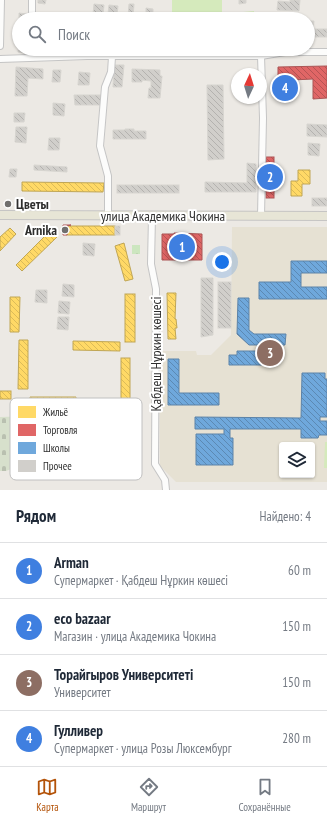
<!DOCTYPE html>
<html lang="ru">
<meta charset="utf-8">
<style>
body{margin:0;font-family:"PT Sans Narrow",sans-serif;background:#f6f6f7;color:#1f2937}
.controls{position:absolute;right:12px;bottom:12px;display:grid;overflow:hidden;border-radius:4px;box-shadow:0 1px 3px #0004}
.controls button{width:36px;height:36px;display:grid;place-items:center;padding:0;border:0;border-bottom:1px solid #e0e1e3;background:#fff;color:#1f2937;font:20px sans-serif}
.compass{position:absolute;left:231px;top:68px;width:36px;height:36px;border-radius:50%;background:#fff;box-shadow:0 1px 3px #0004;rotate:4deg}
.you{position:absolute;left:222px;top:262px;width:14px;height:14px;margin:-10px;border:3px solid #fff;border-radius:50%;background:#1a73e8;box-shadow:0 0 0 6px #1a73e833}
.badge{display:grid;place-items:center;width:26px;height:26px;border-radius:50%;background:#b45309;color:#fff;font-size:13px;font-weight:700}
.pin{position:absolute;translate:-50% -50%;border:2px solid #fff;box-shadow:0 1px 4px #0006}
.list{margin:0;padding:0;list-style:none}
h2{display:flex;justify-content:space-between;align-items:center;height:52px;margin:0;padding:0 16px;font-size:17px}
h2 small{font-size:13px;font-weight:400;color:#747a83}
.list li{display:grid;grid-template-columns:26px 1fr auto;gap:12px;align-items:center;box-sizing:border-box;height:56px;padding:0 16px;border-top:1px solid #e0e1e3}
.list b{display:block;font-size:15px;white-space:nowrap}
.list p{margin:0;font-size:13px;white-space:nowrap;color:#747a83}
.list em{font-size:13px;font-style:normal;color:#747a83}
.icon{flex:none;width:22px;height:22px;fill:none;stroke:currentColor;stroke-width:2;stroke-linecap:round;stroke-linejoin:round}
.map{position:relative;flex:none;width:327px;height:490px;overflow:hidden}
.search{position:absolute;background:#fff;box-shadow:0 1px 3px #0004;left:12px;right:12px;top:12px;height:44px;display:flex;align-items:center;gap:10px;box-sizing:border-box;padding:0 14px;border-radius:22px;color:#747a83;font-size:15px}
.sheet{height:276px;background:#fff}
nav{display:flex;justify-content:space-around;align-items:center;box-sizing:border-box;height:56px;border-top:1px solid #e0e1e3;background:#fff;font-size:11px;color:#747a83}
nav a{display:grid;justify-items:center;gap:2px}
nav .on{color:#b45309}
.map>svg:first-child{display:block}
.education{fill:#e6e1d3;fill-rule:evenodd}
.cemetery{fill:url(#cemetery-stones)}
.park{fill:url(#park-tufts)}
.pitch{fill:#d5eabc}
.homes{fill:url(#homes-back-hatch);stroke:#c0a655}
.shops{fill:url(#shops-back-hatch);stroke:#ab5555}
.schools{fill:url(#schools-back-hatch);stroke:#5c83a8}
.building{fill:url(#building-back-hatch);stroke:#d7d5d0}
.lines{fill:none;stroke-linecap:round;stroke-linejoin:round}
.minor-casing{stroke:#c5c5c5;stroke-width:8}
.major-casing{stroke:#c6c5c4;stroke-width:10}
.minor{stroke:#fcfcfb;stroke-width:6}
.major{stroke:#e7e5d6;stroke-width:8}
.poi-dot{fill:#706f6e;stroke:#fff;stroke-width:1.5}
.labels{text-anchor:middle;stroke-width:4;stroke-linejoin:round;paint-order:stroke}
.poi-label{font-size:14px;font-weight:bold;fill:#2e2e2e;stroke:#fff;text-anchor:start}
.street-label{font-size:14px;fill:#2e2e2e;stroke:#fff}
.key{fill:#fff;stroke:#c0c0c0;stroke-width:1}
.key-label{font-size:11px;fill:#2e2e2e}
</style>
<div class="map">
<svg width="327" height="490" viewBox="0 0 327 490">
<defs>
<pattern id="cemetery-stones" width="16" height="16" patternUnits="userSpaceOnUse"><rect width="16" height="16" fill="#d7e0cc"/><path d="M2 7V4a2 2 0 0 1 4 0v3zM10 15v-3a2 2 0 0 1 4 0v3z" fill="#b9c0b0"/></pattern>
<pattern id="park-tufts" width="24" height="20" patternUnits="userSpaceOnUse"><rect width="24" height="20" fill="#cce6bf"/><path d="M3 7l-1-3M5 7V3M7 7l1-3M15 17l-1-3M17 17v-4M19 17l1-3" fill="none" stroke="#b0c6a4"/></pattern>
<pattern id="homes-back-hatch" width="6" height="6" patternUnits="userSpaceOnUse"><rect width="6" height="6" fill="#ffd966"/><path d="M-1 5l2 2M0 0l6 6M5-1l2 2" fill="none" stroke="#dbbb59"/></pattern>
<pattern id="shops-back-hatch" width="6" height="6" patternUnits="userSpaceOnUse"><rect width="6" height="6" fill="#e06666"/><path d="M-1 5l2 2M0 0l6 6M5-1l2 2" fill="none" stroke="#b65454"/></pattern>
<pattern id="schools-back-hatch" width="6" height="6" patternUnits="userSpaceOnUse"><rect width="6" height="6" fill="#6fa8dc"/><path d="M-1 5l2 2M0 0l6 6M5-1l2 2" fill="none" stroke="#5c89b3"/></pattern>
<pattern id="building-back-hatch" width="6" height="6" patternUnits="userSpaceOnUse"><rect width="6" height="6" fill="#d1cfcb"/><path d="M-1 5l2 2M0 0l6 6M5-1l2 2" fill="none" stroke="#b4b2af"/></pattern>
</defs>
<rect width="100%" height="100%" fill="#ece9e4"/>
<path class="education" d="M232,227H327V482H176L160,466L159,351H196L197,355H211L231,335ZM282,445H312V475H282Z"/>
<polygon class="cemetery" points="36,416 43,457 6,471 0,471 0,417"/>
<rect class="park" x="132" y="245" width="8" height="9"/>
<g class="pitch">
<polygon points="172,0 222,0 222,19 173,19 172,17"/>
<polygon points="254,11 254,19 243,19 243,12"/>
<polygon points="325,442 327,442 327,468 324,468"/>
</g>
<g class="homes">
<polygon points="298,170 310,170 310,184 302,184 302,196 291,196 291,181 298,181"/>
<polygon points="22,182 104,183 103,192 22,191"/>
<rect x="67" y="226" width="48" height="9"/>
<polygon points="10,228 16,234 0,251 0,237"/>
<polygon points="50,231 57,237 22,271 16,265"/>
<polygon points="124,243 133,279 125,281 115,246"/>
<polygon points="167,293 176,293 175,319 176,319 177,328 175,328 176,339 168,339"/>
<rect x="125" y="294" width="10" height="48"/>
<polygon points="10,297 20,297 19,332 10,332"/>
<polygon points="19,340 28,340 28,389 18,389"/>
<polygon points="73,341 120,342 120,351 73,350"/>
<rect x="121" y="358" width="9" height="47"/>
<rect x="0" y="391" width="11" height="8"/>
<polygon points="30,397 76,397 76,406 30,405"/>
</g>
<g class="shops">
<polygon points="327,66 327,98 313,99 313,79 292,80 292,96 278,96 278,67"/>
<rect x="266" y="157" width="8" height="41"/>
<polygon points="63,225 71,225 67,226 67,235 63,235"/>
<polygon points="174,233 202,234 202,260 162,260 162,234 174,234"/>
</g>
<g class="schools">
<polygon points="291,261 327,261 327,273 301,273 301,287 327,287 327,299 259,299 259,282 291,282"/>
<polygon points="238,298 249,298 249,330 254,334 286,334 285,345 249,345 237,334"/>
<polygon points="237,351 270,351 270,355 280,355 280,362 277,365 229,365 229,355 237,355"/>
<polygon points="168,359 179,359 179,393 219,393 219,405 168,405"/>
<polygon points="302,373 325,373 325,379 327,379 327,417 320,417 320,421 327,421 327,435 319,435 318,438 301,438 301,429 230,429 230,438 233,438 233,465 196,465 196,434 224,434 224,429 195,429 195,417 301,418"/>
</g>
<g class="building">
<polygon points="38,0 46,0 45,4 38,3"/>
<polygon points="239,0 246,0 246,3 239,4"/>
<polygon points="290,0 300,0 299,11 277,10 278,1 290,2"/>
<polygon points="94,4 104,5 103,15 93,14"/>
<polygon points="129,4 134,4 133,17 128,17"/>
<polygon points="109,5 118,6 117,15 108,14"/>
<polygon points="146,8 153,9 153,18 146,18"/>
<polygon points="19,13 27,14 27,19 19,19 19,21"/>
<rect x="37" y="14" width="7" height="5"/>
<rect x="54" y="16" width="7" height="3"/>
<polygon points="71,16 79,17 79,19 71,19"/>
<polygon points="308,21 314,21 313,29 327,29 327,37 308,37"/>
<polygon points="19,44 19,49 26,49 26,53 18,52"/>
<polygon points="114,65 124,65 122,87 113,87"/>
<polygon points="16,67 43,69 43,79 28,78 27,96 15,96"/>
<polygon points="132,69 160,70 160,76 162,76 160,98 148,98 149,88 151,88 151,81 142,80 142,82 132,82"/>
<polygon points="53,70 61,70 60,82 52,82"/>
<polygon points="79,72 90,73 89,85 78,85"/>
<polygon points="207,85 223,85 224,159 208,160"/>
<polygon points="74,95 101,95 101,105 75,105"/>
<polygon points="53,103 65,104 64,116 53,115"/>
<polygon points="14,113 25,113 24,122 14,122"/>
<polygon points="307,124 327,125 327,137 307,136"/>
<polygon points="16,127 27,127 26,143 15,142"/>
<polygon points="125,129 134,129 134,131 146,131 146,139 113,139 113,130 125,130"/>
<polygon points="49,138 60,138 59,150 48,150"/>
<polygon points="308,143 320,144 319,156 308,155"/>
<polygon points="247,163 256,164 256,192 205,192 205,182 247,183"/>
<polygon points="34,165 67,167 67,172 34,170"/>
<polygon points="10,169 17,169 16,177 9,177"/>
<rect x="117" y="185" width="62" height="8"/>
<rect x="312" y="198" width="15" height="8"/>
<rect x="115" y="226" width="5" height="9"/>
<polygon points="83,243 95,244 94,256 83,255"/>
<polygon points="201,278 213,278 213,335 201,337"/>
<rect x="218" y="282" width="13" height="46"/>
<polygon points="63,284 74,285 74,297 62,296"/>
<polygon points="36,290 47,290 47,303 35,302"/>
<polygon points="59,301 70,302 69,314 58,313"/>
<polygon points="58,317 69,317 68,330 57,329"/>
</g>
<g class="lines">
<defs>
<g id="minor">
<polyline points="32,0 32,19"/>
<polyline points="0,46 1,0"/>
<polyline points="0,59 87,56 261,56 285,52 327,52"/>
<polyline points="108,216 108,176 100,146 105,87 111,72 112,57"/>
<polyline points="152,216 151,264 156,289 155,464 165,480 166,490"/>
<polyline points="261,216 263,118 261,56"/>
</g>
<polyline id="major" points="0,215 327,216"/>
</defs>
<use href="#minor" class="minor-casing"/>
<use href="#major" class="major-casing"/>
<use href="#minor" class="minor"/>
<use href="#major" class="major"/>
</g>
<g class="poi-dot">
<circle cx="8" cy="204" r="4"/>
<circle cx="65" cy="230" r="4"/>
</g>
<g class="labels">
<g class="poi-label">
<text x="16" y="209">Цветы</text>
<text x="57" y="235" text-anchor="end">Arnika</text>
</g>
<g class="street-label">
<text x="163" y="221">улица Академика Чокина</text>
<text transform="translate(156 354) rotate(-90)" y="5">Қабдеш Нұркин көшесі</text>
</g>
</g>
<rect x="10" y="398" width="132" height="82" rx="6" class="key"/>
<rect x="18" y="406" width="18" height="12" fill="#ffd966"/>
<rect x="18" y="424" width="18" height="12" fill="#e06666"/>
<rect x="18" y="442" width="18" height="12" fill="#6fa8dc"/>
<rect x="18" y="460" width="18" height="12" fill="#d1cfcb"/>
<g class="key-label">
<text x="43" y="416">Жильё</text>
<text x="43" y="434">Торговля</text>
<text x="43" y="452">Школы</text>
<text x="43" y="470">Прочее</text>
</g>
</svg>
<div class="controls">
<button><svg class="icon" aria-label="layers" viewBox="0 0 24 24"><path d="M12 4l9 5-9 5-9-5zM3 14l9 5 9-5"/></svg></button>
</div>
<svg class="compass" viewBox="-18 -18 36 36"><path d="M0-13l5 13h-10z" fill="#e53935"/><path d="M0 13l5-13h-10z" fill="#747a83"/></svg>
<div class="you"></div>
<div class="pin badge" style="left:182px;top:247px;background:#3f7fe0">1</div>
<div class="pin badge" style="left:270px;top:177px;background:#3f7fe0">2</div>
<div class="pin badge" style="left:270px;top:353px;background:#8d6e63">3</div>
<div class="pin badge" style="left:285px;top:88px;background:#3f7fe0">4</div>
<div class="search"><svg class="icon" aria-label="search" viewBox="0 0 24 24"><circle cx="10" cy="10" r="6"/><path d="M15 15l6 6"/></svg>Поиск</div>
</div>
<section class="sheet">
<h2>Рядом<small>Найдено: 4</small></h2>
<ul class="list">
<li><span class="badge" style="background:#3f7fe0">1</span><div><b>Arman</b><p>Супермаркет · Қабдеш Нұркин көшесі</p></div><em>60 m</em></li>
<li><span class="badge" style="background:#3f7fe0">2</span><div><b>eco bazaar</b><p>Магазин · улица Академика Чокина</p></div><em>150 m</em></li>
<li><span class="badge" style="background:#8d6e63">3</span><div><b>Торайгыров Университеті</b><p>Университет</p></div><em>150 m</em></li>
<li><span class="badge" style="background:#3f7fe0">4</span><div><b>Гулливер</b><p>Супермаркет · улица Розы Люксембург</p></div><em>280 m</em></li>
</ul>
</section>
<nav>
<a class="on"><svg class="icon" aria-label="map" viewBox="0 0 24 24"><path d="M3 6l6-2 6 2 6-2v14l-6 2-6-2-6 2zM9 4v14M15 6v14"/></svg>Карта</a>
<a><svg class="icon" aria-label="directions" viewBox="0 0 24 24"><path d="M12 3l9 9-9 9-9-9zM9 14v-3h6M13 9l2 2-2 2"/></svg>Маршрут</a>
<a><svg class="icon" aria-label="saved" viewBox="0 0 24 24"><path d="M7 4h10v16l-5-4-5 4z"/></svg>Сохранённые</a>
</nav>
